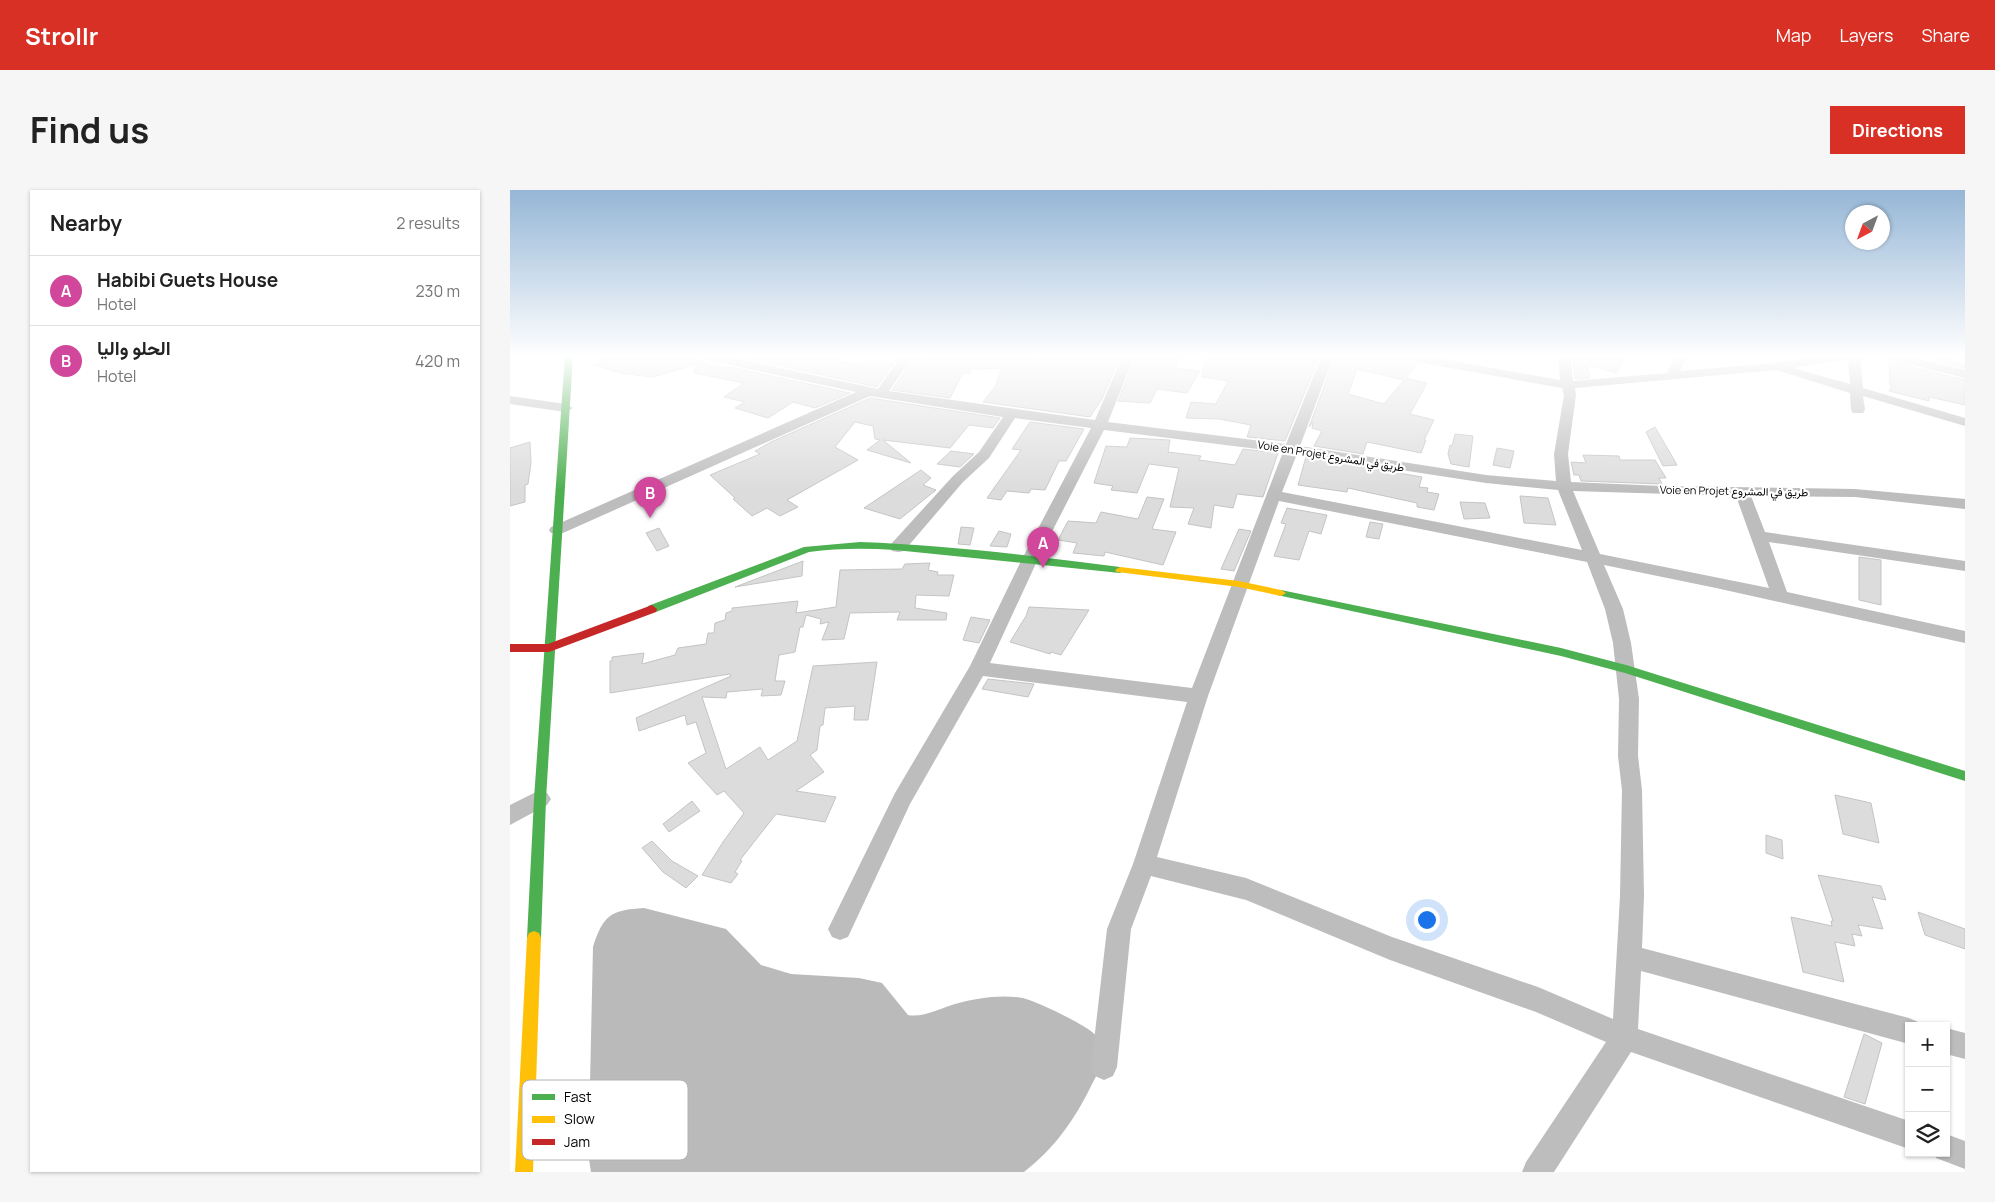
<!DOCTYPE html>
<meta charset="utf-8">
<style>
body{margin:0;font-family:Manrope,Vazirmatn,sans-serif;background:#f6f6f6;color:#222}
.controls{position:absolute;right:15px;bottom:15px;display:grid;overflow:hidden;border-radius:0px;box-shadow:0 1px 4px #0004}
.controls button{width:45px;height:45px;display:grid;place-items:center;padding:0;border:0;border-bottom:1px solid #e0e0e0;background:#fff;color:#222;font:25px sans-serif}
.compass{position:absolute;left:1335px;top:15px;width:45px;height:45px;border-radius:50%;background:#fff;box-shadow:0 1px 4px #0004;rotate:221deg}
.you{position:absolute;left:916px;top:729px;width:18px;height:18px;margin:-12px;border:4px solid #fff;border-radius:50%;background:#1a73e8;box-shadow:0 0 0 8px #1a73e833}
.badge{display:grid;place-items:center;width:32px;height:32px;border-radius:50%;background:#d93025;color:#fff;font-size:16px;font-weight:700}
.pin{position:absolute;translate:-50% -41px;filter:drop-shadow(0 1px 2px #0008)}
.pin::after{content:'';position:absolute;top:26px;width:18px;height:15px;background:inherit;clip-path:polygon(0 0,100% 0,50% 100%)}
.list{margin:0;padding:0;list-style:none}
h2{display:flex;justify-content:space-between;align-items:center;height:65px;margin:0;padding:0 20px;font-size:21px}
h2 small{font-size:16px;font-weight:400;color:#767676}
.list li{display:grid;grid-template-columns:32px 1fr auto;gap:15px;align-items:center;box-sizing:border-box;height:70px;padding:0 20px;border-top:1px solid #e0e0e0}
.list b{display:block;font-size:19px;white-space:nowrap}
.list p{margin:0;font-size:16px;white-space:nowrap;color:#767676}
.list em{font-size:16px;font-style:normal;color:#767676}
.icon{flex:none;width:28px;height:28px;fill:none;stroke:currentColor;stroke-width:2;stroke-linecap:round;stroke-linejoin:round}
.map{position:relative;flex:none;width:1455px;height:982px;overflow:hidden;border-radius:0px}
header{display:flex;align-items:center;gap:30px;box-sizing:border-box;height:70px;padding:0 25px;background:#d93025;color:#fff}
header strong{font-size:24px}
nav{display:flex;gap:28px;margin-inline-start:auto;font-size:18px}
.intro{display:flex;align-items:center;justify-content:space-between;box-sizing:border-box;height:120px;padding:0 30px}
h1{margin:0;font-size:35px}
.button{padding:12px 22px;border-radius:0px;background:#d93025;color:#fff;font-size:18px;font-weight:700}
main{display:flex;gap:30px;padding:0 30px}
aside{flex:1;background:#fff;border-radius:0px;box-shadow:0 1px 4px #0004}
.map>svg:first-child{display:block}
.water{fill:#bababa}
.building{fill:#dcdcdc;stroke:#c4c4c4;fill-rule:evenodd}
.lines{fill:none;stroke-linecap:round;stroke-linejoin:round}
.street{fill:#bdbdbd;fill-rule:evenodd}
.fast{fill:#4caf50;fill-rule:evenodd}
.slow{fill:#ffc107;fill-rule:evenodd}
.jam{fill:#c62828;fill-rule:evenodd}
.labels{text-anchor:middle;stroke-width:4.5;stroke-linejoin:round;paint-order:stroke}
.far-street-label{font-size:11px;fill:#000;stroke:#fff}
.key{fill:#fff;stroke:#b2b2b2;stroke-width:1}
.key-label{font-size:14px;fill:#000}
</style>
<header>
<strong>Strollr</strong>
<nav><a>Map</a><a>Layers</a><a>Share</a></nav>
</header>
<div class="intro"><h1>Find us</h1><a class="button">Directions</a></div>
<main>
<aside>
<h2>Nearby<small>2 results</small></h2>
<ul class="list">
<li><span class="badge" style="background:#d1479c">A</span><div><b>Habibi Guets House</b><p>Hotel</p></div><em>230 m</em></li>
<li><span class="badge" style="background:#d1479c">B</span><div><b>الحلو واليا</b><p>Hotel</p></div><em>420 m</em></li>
</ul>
</aside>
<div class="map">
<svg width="1455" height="982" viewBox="0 0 1455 982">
<rect width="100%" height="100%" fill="#fff"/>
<path class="water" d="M134,718L216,739L251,775L281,784L349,788L372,793L398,825C413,828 431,818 445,814C466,808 491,804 513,808C526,811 584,838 589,849C591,855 593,870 591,875C589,882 584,890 581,896C565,929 544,959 514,982H81L79,969V940L83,757C93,725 101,720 134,718Z"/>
<g class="building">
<polygon points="100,165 163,165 197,172 189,174 225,178 340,203 305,218 283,212 258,228 225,218 235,212 214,207 234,193 184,183 185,175 142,187 111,183 83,175"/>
<polygon points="246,165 328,167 330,172 348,174 351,172 358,173 361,170 382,173 387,169 367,197 239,169"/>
<polygon points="419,165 522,166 522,170 552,168 548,165 611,165 592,209 580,227 473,212 485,197 492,178 461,179 460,183 453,183 440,208 382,200 403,169 415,170"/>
<polygon points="627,165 671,166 665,178 690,181 677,203 647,199 640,213 608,211"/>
<polygon points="696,165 752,165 781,168 783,165 810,165 775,251 737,247 741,235 709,229 676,228 681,212 706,214 718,191 692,187"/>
<path d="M826,165H882L890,171L907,174L896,188L917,193L900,224L924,230L914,250H916L911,263L857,252L853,264L804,256L812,241L802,238L803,232L799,237ZM847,179L894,190L874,214L838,204Z"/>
<polygon points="1062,165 1118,165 1106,183 1077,175 1080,188 1068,189 1065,188"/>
<polygon points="1431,165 1439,165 1439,171 1455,175 1455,178 1426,171"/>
<polygon points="1379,171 1455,190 1455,215 1419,207 1419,211 1379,201 1382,195 1380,195"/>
<polygon points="360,208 490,228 483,238 459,235 440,258 373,250 401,273 357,260 370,250 365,249 363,236 345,232 325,257 348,270 277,310 288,317 270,326 257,318 242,326 223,309 225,308 200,285 250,264 245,261 261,252"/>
<polygon points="520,232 574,239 556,271 549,271 535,300 521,299 519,303 497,301 491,310 477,308 511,260 502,259"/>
<polygon points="1145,237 1167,275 1153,276 1136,242"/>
<polygon points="945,244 963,246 959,277 941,274 938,264 940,255 942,256"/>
<polygon points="620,248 660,250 658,262 691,266 689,270 725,275 733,259 768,263 753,307 727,304 723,318 704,315 701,338 678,334 684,318 660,317 669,278 639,274 627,303 601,300 603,296 584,293 596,256 617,257"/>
<polygon points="20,252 21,273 18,294 15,295 15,312 0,316 0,258"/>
<polygon points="987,258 1004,261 1000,278 983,275"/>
<polygon points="441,261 464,264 450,277 427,274"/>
<polygon points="1073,265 1109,266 1110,270 1145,270 1156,288 1149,288 1152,294 1071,291 1069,285 1064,285 1061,272 1076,273"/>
<polygon points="796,267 912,287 909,297 918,298 917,302 929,304 924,320 907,317 907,313 838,298 837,302 788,295"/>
<polygon points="411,280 421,288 413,295 426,300 390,329 354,318"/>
<polygon points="1010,306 1038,308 1046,335 1014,333"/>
<polygon points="637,307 654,309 642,339 666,342 653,375 595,362 594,366 563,363 567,353 548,350 558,331 586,333 591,322 628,329"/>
<polygon points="950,312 975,313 980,328 954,329"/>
<polygon points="777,318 817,325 811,344 799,341 789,370 764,366 776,334 771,333"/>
<polygon points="860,332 873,334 869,349 856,347"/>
<polygon points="451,337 464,338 460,355 448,354"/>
<polygon points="149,338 159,356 147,361 136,343"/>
<polygon points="729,339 741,341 724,381 711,379"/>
<polygon points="489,341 501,344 497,357 480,356"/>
<polygon points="1349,367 1371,370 1371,415 1349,410"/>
<polygon points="293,371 292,386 225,397"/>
<polygon points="420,373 418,380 428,382 427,385 444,385 439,406 406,405 405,418 437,423 436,430 387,430 390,422 340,423 334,449 312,450 319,432 310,434 311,429 296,425 293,437 290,437 285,462 269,465 265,491 275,491 271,505 251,506 253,499 217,502 216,508 192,507 216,579 250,557 258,570 287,551 303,476 367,472 358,530 344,530 345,516 315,518 313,535 310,536 307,560 300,565 314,582 286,601 326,607 315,632 266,624 230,670 232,671 225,682 228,684 221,693 192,685 213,652 234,623 214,601 207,605 178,573 196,563 186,532 177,535 175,525 129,541 126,528 221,486 220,484 100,503 100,471 102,471 102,467 134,463 132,474 165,465 168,458 196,454 198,443 204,443 205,433 215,430 216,423 222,421 222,418 288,411 286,423 326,417 330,380 392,379 395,374"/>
<polygon points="519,417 579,420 551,465 541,462 540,464 500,452 516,426"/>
<polygon points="461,427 480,430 469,453 453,450"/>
<polygon points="478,489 524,494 518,507 472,499"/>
<polygon points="1325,605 1361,613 1369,653 1333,644"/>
<polygon points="182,611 190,621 159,642 153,634"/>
<polygon points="1256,645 1272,650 1273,669 1256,663"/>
<polygon points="142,651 162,671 188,686 176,698 153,682 132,658"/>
<polygon points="1308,685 1371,696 1376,710 1362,707 1373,739 1348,735 1352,746 1342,744 1345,756 1325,752 1334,792 1293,782 1281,727 1322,736 1321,731 1323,731"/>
<polygon points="1408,722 1455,739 1455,759 1415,745"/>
<polygon points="1354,844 1372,853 1355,914 1334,907"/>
</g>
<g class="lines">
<g class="street">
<path d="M187,165H210L368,199L392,165H404L379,201L585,230L613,165H625L598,232L776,254L812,165H824L790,256L976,285L1046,291L1044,264L1054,205L1052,198L890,169L884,165H910L1050,190L1048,165H1060L1063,191L1157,183L1166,165H1178L1170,181L1264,173L1318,165H1350L1353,198L1455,228V236L1353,206L1355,220L1353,223H1343L1341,220L1340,203L1266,180L1065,198L1066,205L1058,264L1061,292L1153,296L1345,299L1455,309V319L1345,307L1241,306L1255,342L1455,371V381L1259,352L1277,402L1455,441V453L1206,398L1094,375L1113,419L1121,453L1129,509L1128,566L1132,600L1134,706L1132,758L1399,828L1408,832L1410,836H1399V854L1131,781L1128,839L1399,931V959L1121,862L1044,982H1012L1016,972L1096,852L1026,822L880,770L736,710L641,686L621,739L607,877L603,886L594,890L585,886L581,877L597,739L623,674L677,512L473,486L400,614L338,747L330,750L322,747L318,739L322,731L385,603L460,476L512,369L581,238L505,228L479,268L453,292L394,361L388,362L382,361L380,357L382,353L443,286L469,262L493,227L360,206L53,343H41L39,340L41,337L346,202L193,169ZM1338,169L1340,194L1283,178ZM594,240L773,262L682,498L480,473L528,369ZM787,264L976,293L1048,300L1072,360L772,302ZM1063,301L1226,306L1259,398L1090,364ZM769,311L1077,372L1095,419L1103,453L1109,509L1108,566L1112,600L1110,706L1103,829L1028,797L882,747L736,688L647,667L698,506Z"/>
<polygon points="1372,165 1393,165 1455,180 1455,188 1374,168"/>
<polygon points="0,206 56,214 63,218 56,222 0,214"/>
<polygon points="30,600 37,603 41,609 37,615 0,635 0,615"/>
<polygon points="1436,838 1455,843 1455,869 1436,864"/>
<polygon points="1436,944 1455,951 1455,979 1426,968 1424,963 1436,963"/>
</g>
<g class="fast">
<polygon points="55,165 63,165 36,609 31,748 29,753 24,755 19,753 17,748 24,609"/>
<path d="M350,352C437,355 524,366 610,377L615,380L610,383L385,360C356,358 328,358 299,362L146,422H138L137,419L138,416L294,357Z"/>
<polygon points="771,400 1051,458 1116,475 1455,581 1455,591 1115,483 1051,466 767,405 766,403"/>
</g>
<g class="slow">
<polygon points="610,377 729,391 771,400 776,403 771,406 729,397 607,382 605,380"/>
<polygon points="24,741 29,743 31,748 23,982 5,982 17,748 19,743"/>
</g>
<polygon class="jam" points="142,415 147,419 146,422 39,462 0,462 0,454 38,454"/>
</g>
<linearGradient id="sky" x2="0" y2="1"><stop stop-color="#95b6d6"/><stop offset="0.55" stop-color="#fff"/><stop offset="1" stop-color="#fff" stop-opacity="0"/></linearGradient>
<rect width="1455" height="302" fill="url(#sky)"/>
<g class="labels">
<g class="far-street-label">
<text transform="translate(821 266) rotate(9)" y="4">Voie en Projet طريق في المشروع</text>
<text transform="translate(1224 301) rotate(1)" y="4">Voie en Projet طريق في المشروع</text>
</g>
</g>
<rect x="12" y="890" width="166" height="80" rx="8" class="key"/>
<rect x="22" y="904" width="23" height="6" fill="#4caf50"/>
<rect x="22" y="926" width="23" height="7" fill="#ffc107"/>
<rect x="22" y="949" width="23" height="6" fill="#c62828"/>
<g class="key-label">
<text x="54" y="912">Fast</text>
<text x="54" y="934">Slow</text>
<text x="54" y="957">Jam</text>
</g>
</svg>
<div class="controls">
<button>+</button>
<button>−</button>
<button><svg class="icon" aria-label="layers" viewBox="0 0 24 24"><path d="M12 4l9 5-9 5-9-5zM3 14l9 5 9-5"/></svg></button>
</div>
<svg class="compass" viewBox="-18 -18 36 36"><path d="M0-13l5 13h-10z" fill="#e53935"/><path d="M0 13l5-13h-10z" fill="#767676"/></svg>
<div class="you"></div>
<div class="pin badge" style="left:533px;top:378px;background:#d1479c">A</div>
<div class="pin badge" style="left:140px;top:328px;background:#d1479c">B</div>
</div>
</main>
